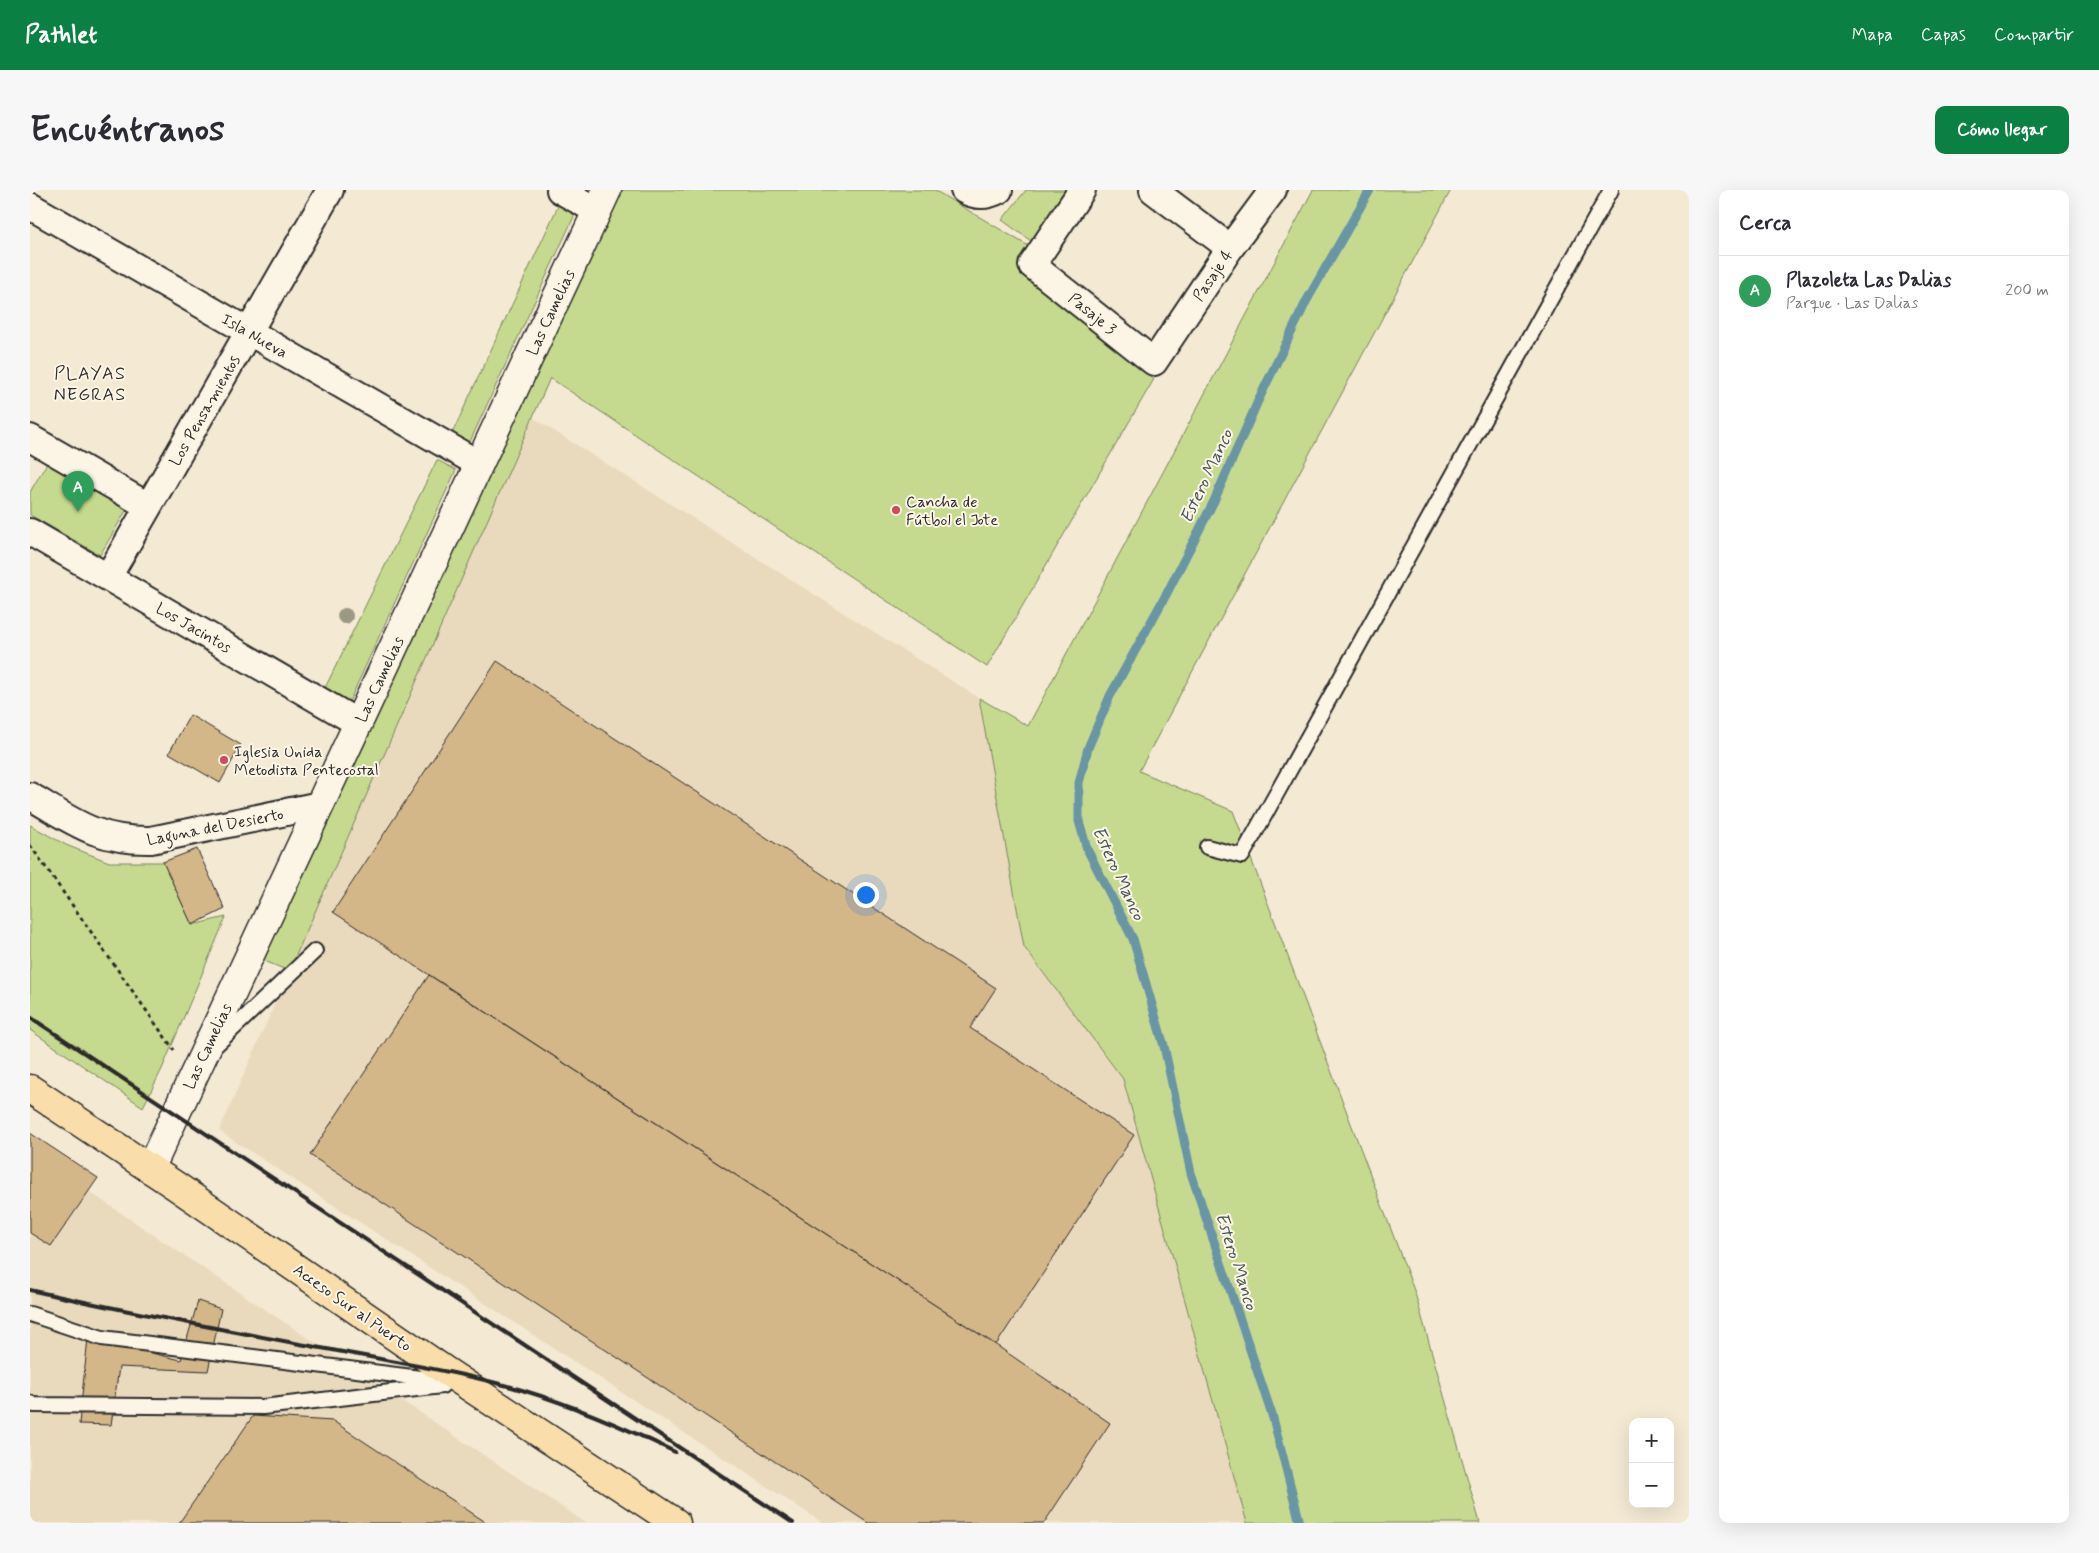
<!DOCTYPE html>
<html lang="es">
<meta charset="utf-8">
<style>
body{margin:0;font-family:Mynerve,sans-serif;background:#f7f7f7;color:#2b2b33}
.controls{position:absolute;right:15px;bottom:15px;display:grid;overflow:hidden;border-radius:10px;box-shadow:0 5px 20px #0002}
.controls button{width:45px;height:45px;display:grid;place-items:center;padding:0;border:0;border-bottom:1px solid #e1e1e2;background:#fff;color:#2b2b33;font:25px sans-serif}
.you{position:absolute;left:835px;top:704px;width:18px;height:18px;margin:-12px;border:4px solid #fff;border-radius:50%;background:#1a73e8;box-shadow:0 0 0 8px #1a73e833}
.badge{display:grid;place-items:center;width:32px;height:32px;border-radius:50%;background:#0b8043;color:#fff;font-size:16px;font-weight:700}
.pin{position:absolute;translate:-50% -41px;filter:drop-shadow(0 1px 2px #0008)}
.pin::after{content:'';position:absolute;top:26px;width:18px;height:15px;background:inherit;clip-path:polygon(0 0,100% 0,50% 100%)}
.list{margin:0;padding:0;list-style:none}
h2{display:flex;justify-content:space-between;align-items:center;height:65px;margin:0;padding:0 20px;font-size:21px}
h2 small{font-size:16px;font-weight:400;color:#7c7c81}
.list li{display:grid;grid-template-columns:32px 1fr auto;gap:15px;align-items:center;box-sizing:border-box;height:70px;padding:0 20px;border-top:1px solid #e1e1e2}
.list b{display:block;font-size:19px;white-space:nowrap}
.list p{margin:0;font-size:16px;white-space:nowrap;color:#7c7c81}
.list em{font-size:16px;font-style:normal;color:#7c7c81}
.map{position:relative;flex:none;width:1659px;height:1333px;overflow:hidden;border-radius:10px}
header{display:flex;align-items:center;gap:30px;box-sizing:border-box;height:70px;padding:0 25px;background:#0b8043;color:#fff}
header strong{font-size:24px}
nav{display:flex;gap:28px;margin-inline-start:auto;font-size:18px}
.intro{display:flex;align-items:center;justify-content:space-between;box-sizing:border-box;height:120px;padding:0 30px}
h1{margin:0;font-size:35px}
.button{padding:12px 22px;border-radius:10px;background:#0b8043;color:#fff;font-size:18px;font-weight:700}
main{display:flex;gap:30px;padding:0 30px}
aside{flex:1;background:#fff;border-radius:10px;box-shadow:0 5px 20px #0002}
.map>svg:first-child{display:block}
.built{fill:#eadabd}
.green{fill:#c6da8f;stroke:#78825d}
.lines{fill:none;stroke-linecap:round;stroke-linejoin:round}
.stream{stroke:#6995a4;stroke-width:9}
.building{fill:#d4b789;stroke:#2b2b2b}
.service-casing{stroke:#2b2b2b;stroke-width:18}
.minor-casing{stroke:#2b2b2b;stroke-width:30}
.tertiary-casing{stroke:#2b2b2b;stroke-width:31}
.primary-casing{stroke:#2b2b2b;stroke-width:31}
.path{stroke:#2b2b2b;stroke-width:3;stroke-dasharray:4 4;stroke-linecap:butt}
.service{stroke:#fcf5e5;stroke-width:14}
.minor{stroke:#fcf5e5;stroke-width:26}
.tertiary{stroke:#fcf5e5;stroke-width:28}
.primary{stroke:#f9deab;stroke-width:28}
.rail{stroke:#2b2b2b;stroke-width:4}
.tree{fill:#9b9984}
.poi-dot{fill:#d1495b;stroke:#fcf5e5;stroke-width:2}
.labels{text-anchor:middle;stroke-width:4;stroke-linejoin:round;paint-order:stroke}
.street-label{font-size:16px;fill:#2b2b2b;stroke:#fcf5e5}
.poi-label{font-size:16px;fill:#2b2b2b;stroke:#fcf5e5;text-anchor:start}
.neighbourhood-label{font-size:18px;letter-spacing:1px;fill:#2b2b2b;stroke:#fcf5e5}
.water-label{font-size:18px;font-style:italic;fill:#45575e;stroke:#fcf5e5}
</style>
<header>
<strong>Pathlet</strong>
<nav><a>Mapa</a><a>Capas</a><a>Compartir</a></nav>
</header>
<div class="intro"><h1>Encuéntranos</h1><a class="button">Cómo llegar</a></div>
<main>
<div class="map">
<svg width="1659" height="1333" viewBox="0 0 1659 1333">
<rect width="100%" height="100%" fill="#f4e9d3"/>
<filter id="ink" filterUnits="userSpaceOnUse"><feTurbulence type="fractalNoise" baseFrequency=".02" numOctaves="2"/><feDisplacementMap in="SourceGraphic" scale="10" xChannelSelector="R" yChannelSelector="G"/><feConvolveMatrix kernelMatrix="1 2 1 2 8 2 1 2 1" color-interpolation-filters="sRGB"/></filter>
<g filter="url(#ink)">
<g class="built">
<polygon points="502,227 949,508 994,757 1093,889 1217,1333 793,1333 189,941"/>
<polygon points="0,962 137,1054 556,1333 0,1333"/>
</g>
<g class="green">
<polygon points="591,0 904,0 1005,60 994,77 1124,189 957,477 520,188 259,781 227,768 280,666"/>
<polygon points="996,0 1037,0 1001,51 972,30"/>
<polygon points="1283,0 1421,0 1109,581 1203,621 1385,1103 1450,1333 1217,1333 1093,889 994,757 949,508 998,536"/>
<polygon points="529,14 546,22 437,258 420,248"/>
<polygon points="407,270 426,280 318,514 294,500"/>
<polygon points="17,273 97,319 70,365 0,325 0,302"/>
<polygon points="0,635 36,655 79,672 133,672 162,735 196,727 132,879 113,917 0,840"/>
</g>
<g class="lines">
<polyline class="stream" points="1270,1333 1243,1228 1161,983 1134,856 1103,749 1057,659 1049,631 1049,593 1058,558 1080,506 1137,403 1184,311 1228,211 1277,110 1340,0"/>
</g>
<g class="building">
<polygon points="467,471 966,798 940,838 1104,945 966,1155 303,722"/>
<polygon points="160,525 211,555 190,593 139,563"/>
<polygon points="167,659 195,719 162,735 133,672"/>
<polygon points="399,785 966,1155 1080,1233 1014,1333 838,1333 280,965"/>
<polygon points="0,943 68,988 21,1056 0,1043"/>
<polygon points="168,1111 191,1119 178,1181 89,1177 81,1235 49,1234 58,1148 151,1170"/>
<polygon points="223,1226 303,1231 457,1333 149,1333"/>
</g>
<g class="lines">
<defs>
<g id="service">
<polyline points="1177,657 1212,666 1581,0"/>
<polyline points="186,855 285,761"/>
<polyline points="0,1124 72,1148 422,1192"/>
<polyline points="0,1213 4,1215 233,1217 412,1196"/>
</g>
<g id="minor">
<polyline points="530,0 567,21"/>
<path d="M934,0C946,7 956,7 969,0"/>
<polyline points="1052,0 1002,75 1124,172 1200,58 1243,0"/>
<polyline points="1123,0 1200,58"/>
<polyline points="0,16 449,274"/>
<polyline points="0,248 118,316"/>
<polyline points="0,342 328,533"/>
<polyline points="78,387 300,0"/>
<path d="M0,606C44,632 67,651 121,650L290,615"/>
</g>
<polyline id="tertiary" points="120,979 577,0"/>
<polyline id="primary" points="0,899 146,996 417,1182 646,1333"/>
</defs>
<use href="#service" class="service-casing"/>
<use href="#minor" class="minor-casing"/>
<use href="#tertiary" class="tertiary-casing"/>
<use href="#primary" class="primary-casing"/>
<polyline class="path" points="0,655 144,860"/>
<use href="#service" class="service"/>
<use href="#minor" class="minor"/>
<use href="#tertiary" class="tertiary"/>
<use href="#primary" class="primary"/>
<g class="rail">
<path d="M0,827C254,996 509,1164 763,1333"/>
<path d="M0,1100C105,1124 212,1143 318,1163C376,1174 435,1183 492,1200C545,1216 596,1238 645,1262"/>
</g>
</g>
<circle class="tree" cx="315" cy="426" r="8"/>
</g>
<g class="poi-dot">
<circle cx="866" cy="320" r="5"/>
<circle cx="194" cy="570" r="5"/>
</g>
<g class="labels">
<g class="street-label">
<text transform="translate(1182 85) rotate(-56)" y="6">Pasaje 4</text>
<text transform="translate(520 122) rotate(-65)" y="6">Las Camelias</text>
<text transform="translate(1063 123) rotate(39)" y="6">Pasaje 3</text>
<text transform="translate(225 145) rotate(30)" y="6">Isla Nueva</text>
<text transform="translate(174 220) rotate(-60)" y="6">Los Pensamientos</text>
<text transform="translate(164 437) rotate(30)" y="6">Los Jacintos</text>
<text transform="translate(349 489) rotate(-65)" y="6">Las Camelias</text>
<text transform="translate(185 636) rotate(-11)" y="6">Laguna del Desierto</text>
<text transform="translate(177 856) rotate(-65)" y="6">Las Camelias</text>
<text transform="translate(323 1117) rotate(35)" y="6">Acceso Sur al Puerto</text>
</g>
<g class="poi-label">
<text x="876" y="317">Cancha de<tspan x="876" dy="18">Fútbol el Jote</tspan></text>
<text x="204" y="567">Iglesia Unida<tspan x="204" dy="18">Metodista Pentecostal</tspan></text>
</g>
<g class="neighbourhood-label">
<text x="60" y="189">PLAYAS<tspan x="60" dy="21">NEGRAS</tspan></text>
</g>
<g class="water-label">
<text transform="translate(1176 286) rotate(-65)" y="6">Estero Manco</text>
<text transform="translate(1089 683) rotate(65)" y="6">Estero Manco</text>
<text transform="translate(1207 1071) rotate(72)" y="6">Estero Manco</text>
</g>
</g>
</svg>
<div class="controls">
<button>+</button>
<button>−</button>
</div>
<div class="you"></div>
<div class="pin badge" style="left:48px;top:322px;background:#2e9e5b">A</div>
</div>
<aside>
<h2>Cerca<small></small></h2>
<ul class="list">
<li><span class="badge" style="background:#2e9e5b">A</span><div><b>Plazoleta Las Dalias</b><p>Parque · Las Dalias</p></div><em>200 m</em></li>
</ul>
</aside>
</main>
